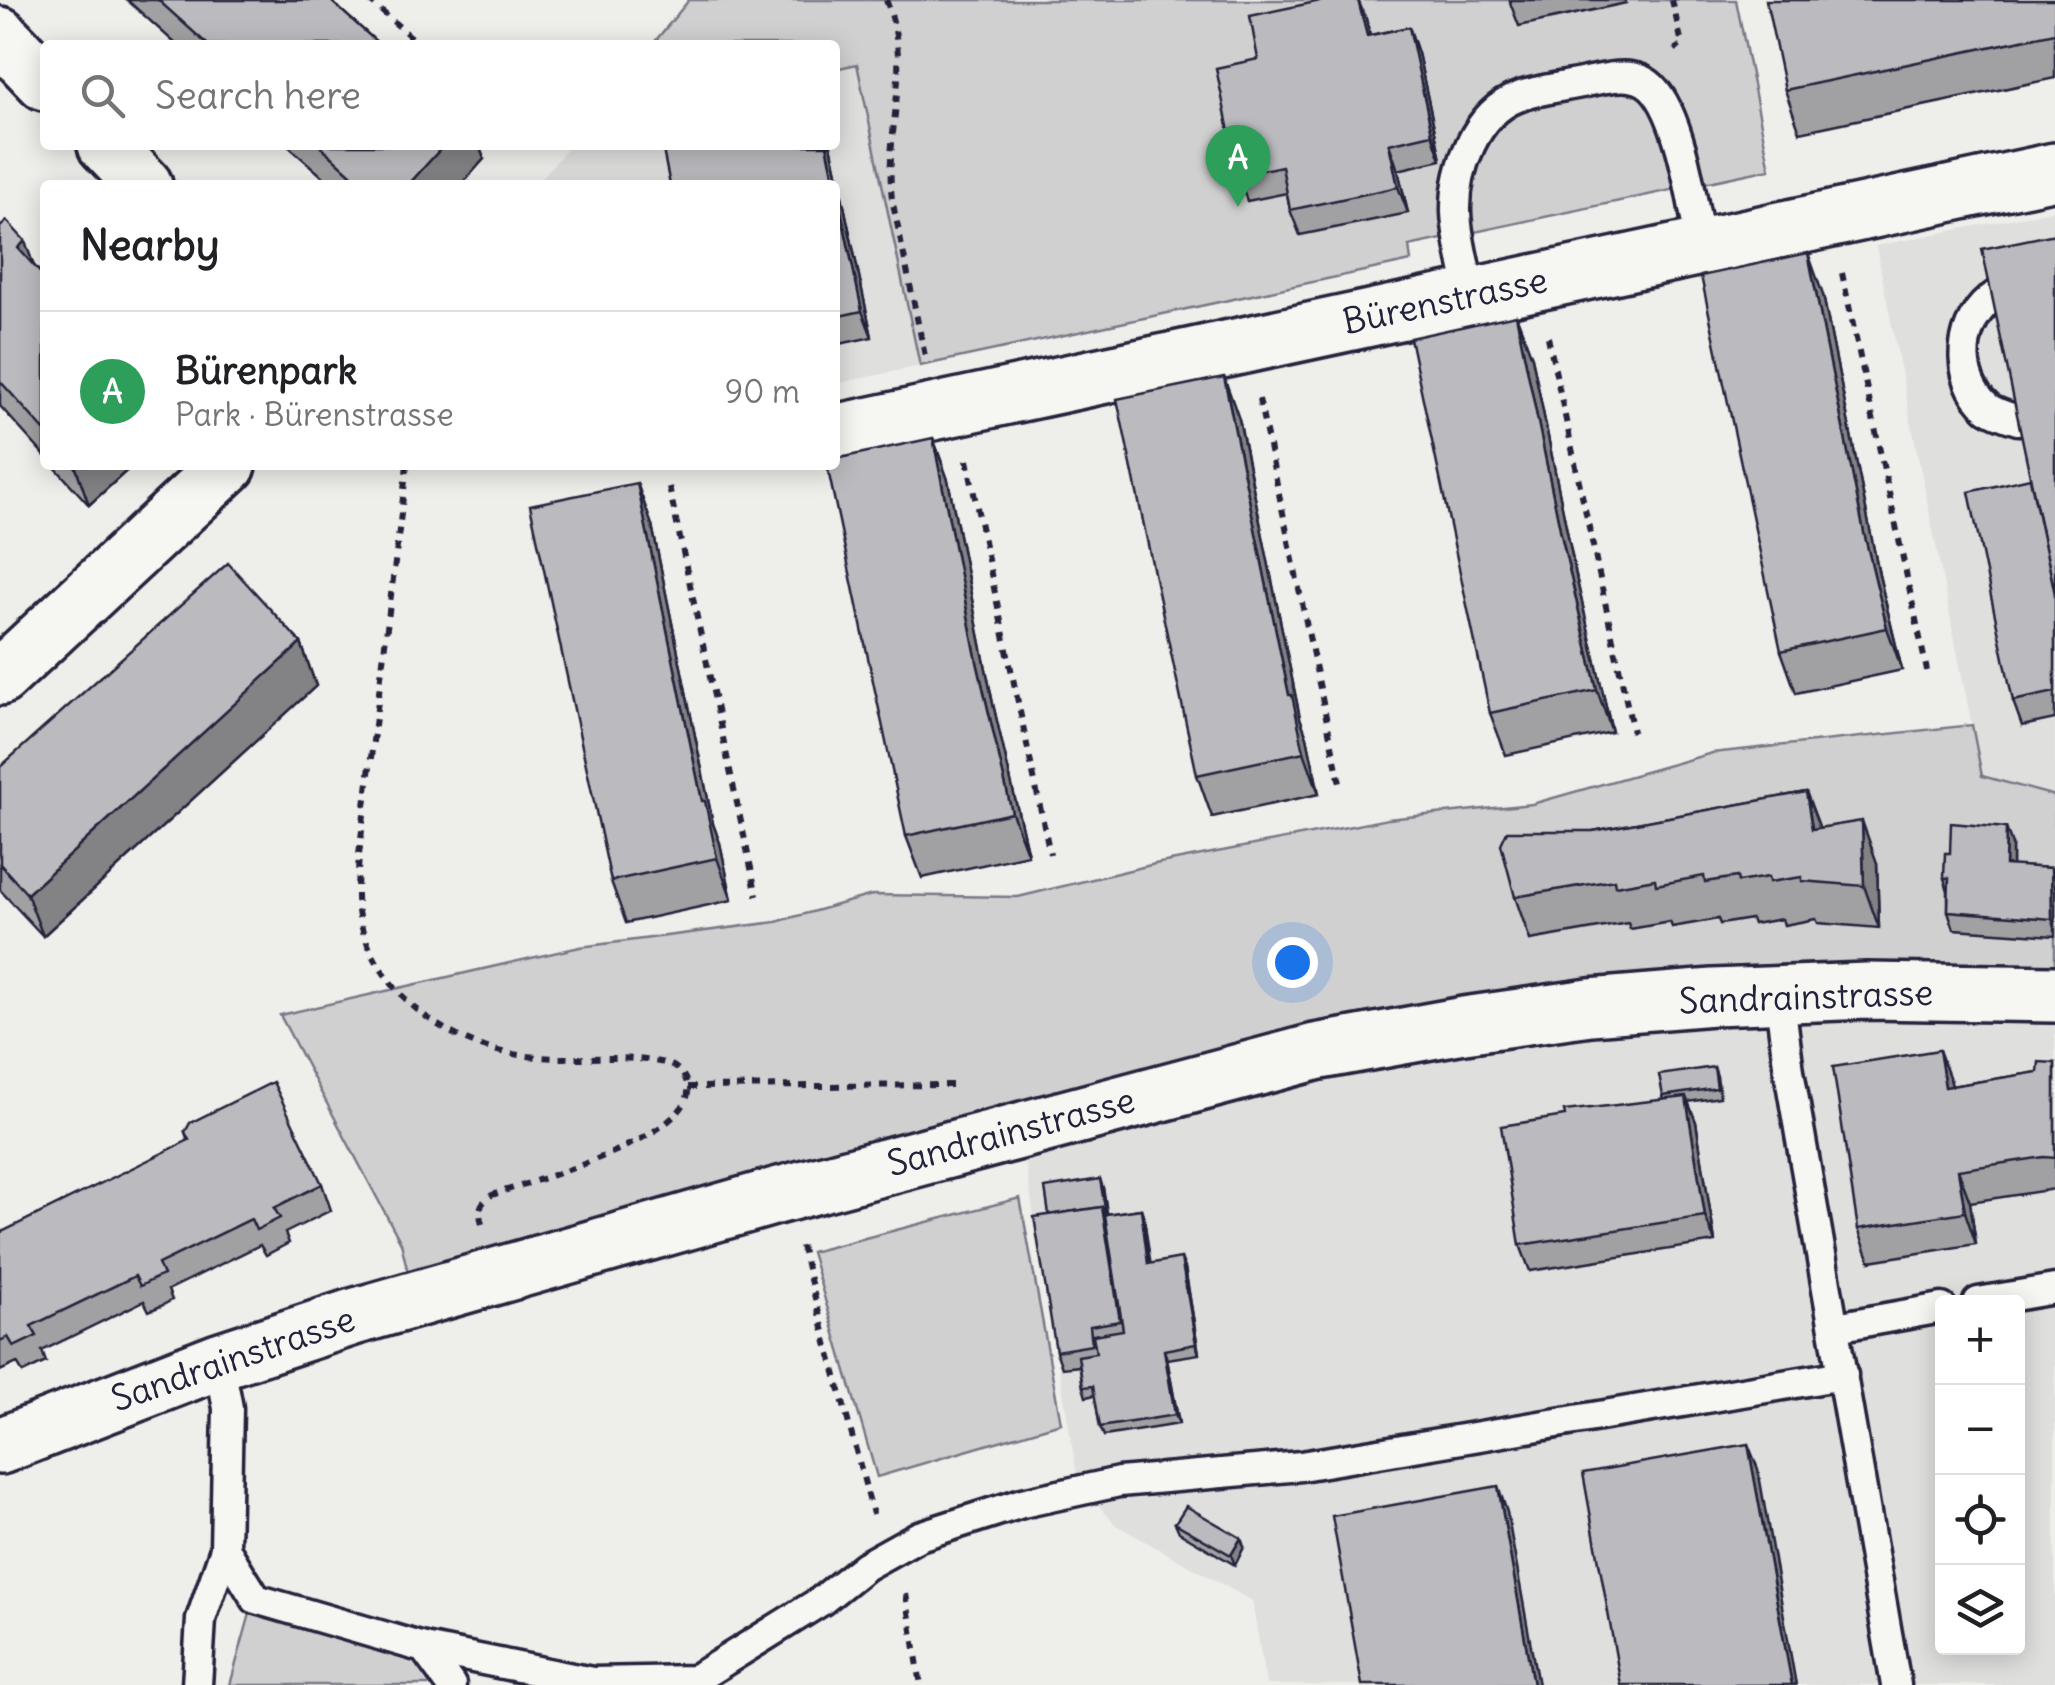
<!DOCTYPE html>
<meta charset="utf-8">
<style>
body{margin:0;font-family:Delius,sans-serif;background:#f2f2f2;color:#202124}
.controls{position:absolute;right:30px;bottom:30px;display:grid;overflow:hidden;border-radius:10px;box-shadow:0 5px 25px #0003}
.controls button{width:90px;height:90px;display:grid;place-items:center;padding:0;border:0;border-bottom:2px solid #e0e0e0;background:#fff;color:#202124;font:50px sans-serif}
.you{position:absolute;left:1292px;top:962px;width:35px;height:35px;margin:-25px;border:8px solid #fff;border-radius:50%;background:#1a73e8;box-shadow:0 0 0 15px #1a73e833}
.badge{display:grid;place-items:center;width:65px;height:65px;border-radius:50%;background:#2563eb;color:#fff;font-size:32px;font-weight:700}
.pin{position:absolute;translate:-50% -82px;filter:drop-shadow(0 2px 5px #0008)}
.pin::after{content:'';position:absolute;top:52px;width:35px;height:30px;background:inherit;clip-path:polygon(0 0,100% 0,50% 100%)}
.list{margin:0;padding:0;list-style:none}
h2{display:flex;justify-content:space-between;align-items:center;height:130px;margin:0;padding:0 40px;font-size:42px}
h2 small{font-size:32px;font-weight:400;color:#757577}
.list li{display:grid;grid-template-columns:65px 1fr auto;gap:30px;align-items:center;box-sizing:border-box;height:160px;padding:0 40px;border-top:2px solid #e0e0e0}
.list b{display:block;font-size:38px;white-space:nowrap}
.list p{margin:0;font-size:32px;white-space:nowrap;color:#757577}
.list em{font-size:32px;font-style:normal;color:#757577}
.icon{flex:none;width:55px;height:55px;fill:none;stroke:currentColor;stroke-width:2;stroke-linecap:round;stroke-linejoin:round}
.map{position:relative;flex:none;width:2055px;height:1685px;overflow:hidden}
.search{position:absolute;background:#fff;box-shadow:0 5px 25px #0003;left:40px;top:40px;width:800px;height:110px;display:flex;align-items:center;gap:25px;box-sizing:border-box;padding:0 35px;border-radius:10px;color:#757577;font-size:38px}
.panel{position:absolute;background:#fff;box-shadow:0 5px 25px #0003;left:40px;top:180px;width:800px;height:290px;border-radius:10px}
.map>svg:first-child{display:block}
.built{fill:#dfdfde;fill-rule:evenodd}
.green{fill:#d0d0d1;stroke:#797986;stroke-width:2.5}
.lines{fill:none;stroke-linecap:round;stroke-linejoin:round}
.lane-casing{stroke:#22223b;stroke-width:35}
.street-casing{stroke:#22223b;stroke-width:62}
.path{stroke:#22223b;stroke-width:6;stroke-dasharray:8 8;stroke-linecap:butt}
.lane{stroke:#f6f6f2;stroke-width:28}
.street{stroke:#f6f6f2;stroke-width:55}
.wall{fill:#a1a1a4;stroke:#22223b;stroke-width:2.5}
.shaded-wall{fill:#838386;stroke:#22223b;stroke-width:2.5}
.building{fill:#bbbbbf;stroke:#22223b;stroke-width:2.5}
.labels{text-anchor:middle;stroke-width:10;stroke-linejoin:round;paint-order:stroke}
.street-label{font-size:35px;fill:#22223b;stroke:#f6f6f2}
</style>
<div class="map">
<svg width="2055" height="1685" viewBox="0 0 2055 1685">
<rect width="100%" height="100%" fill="#eeeeeb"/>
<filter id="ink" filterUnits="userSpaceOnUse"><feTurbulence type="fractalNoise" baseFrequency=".01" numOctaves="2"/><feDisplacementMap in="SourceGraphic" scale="20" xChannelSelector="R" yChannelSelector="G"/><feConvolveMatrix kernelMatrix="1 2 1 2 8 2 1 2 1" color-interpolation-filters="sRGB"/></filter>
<g filter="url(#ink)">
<g class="built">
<polygon points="857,64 920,366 835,384 835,185 536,185 570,145 835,145 835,69"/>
<polygon points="2055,210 2055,796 1982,776 1876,246"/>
<path d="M2055,1002V1685H1266L1252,1601L1116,1525L1078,1482L1021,1137L1466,1033ZM1942,1302H2018V1648H1942Z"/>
</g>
<g class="green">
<polygon points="689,0 1736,0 1770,169 1409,246 1411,261 920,366 857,64 835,69 835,45 652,45"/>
<polygon points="1972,725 1982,776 2055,796 2055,988 1587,1001 413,1294 401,1243 280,1015 580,947 776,922 872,895 1018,897 1155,864 1388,819 1532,804 1712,753"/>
<polygon points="1020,1198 1061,1423 877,1477 811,1252"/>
<polygon points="253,1603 421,1652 445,1685 230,1685"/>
</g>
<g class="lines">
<defs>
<g id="lane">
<path d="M1996,295C1958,319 1953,378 1988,408C1997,414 2008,417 2018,420"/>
<path d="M1471,296C1466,269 1457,240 1456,212C1455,170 1475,113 1518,97C1539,89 1564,87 1586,82C1607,78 1634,70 1652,87C1681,116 1693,205 1701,247"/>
<polyline points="1779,994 1789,1071 1896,1685"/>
<polyline points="1978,1302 2055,1289"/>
<polyline points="1836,1327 1942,1308"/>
<polyline points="219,1361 228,1408 225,1549 256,1599 424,1648 451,1685"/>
<polyline points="424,1648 592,1682 694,1680 821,1601 865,1566 919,1536 1022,1503 1119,1482 1301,1466 1843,1375"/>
<polyline points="197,1685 201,1619 225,1549"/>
</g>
<g id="street">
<polyline points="0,35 45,82"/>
<polyline points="106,145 144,185"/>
<polyline points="835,433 2055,171"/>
<polyline points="0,677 228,465"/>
<polyline points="0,1446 219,1361 353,1317 776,1196 1315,1052 1464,1025 1590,1007 1713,997 1867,991 2055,994"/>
</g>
</defs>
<use href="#lane" class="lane-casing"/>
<use href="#street" class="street-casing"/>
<g class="path">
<polyline points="369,0 420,45"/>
<path d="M886,0C914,69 884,129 892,199L925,356"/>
<polyline points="1672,0 1682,44 1675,50"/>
<polyline points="1842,273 1927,671"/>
<polyline points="1548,337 1633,732"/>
<polyline points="1259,399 1341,788"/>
<polyline points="967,460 1050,854"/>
<path d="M407,465L359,855C358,875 355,897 359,917C376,991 445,1045 519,1055C567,1062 618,1053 665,1063C676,1066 683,1072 687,1083C704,1135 529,1182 492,1195C479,1204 478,1209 482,1224"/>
<polyline points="669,487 757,896"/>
<polyline points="688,1087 952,1085"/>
<polyline points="801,1246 873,1514"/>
<polyline points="906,1594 921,1685"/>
</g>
<use href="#lane" class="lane"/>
<use href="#street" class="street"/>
</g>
<g class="wall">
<polygon points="127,0 330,0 380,45 177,45"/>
<polygon points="1509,0 1625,0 1626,3 1519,26"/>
<polygon points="2055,0 2055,78 1800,132 1785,90"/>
<polygon points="1366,19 1370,35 1409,27 1418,53 1441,160 1398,170 1408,213 1300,235 1290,210 1287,193 1247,201 1238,175 1258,59"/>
<polygon points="287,145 479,145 484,159 461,185 332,185"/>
<polygon points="662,145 831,145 872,337 835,345 835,185"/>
<polygon points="0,227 45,278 45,456 0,406"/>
<polygon points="2055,234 2055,719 2022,726 2013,701 2030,478"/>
<polygon points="1823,295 1879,575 1902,670 1796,693 1781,651"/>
<polygon points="1516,315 1532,357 1577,581 1612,732 1506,755 1490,713"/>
<polygon points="1239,419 1300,718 1307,737 1319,794 1212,817 1197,775"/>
<polygon points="933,438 948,480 993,704 1028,855 922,878 906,836"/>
<polygon points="53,465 133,465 89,505"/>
<polygon points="652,525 713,824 720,843 732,900 626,923 611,881"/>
<polygon points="301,643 316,686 43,936 0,890 0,767"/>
<polygon points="1806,792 1819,828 1877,863 1879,928 1818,923 1816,919 1784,925 1782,919 1753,924 1751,919 1720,924 1718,919 1672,927 1670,922 1630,929 1628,923 1530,940 1515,897 1593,831"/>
<polygon points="2012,845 2012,866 2051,868 2055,880 2055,936 1954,929 1948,911 1948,891 1944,878"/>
<polygon points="2055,1063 2055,1189 1970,1202 1976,1244 1870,1261 1858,1229 1951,1082 1951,1086 2038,1072"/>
<polygon points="1714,1067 1717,1076 1720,1097 1688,1102 1696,1122 1715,1242 1530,1271 1520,1245 1565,1116 1664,1100 1663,1096"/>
<polygon points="185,1132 322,1184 331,1210 285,1233 289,1243 266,1255 260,1245 168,1290 172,1300 161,1306 149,1311 144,1301 42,1351 46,1362 23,1373 17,1363 0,1371 0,1233 188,1141"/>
<polygon points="1103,1188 1107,1214 1141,1209 1144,1218 1150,1264 1185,1268 1199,1354 1167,1359 1179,1424 1104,1436 1100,1427 1095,1395 1086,1397 1083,1387 1080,1366 1062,1368 1056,1351 1049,1215"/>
<polygon points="1175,1523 1244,1547 1235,1565 1179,1532"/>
</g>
<g class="shaded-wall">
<polygon points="1358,0 1366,19 1376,62 1367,36"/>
<polygon points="1409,27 1418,53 1441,160 1432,134"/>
<polygon points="1389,144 1398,170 1408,213 1398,187"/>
<polygon points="444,145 479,145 484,159 461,185 408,185"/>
<polygon points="827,145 831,145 872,337 862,311"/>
<polygon points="25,241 40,283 18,248"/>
<polygon points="1808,253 1823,295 1879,575 1902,670 1887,628 1864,533"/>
<polygon points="1516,315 1532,357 1577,581 1612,732 1597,690 1562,539"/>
<polygon points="1224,377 1239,419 1300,718 1307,737 1319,794 1304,752 1289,695"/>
<polygon points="933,438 948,480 993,704 1028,855 1012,813 977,662"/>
<polygon points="75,465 133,465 89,505"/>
<polygon points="637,483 652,525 713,824 720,843 732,900 717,858 702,801"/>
<polygon points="301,643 316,686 43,936 27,894"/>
<polygon points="1806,792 1822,834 1812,829"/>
<polygon points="1862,821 1877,863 1879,928 1864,886"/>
<polygon points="2006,828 2012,845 2012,883 2005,865"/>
<polygon points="2051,868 2055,880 2055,927 2052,919"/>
<polygon points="1939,1050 1951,1082 1957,1119 1945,1087"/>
<polygon points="1686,1097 1696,1122 1715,1242 1705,1216"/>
<polygon points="1958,1170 1970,1202 1976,1244 1965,1212"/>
<polygon points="1100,1179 1103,1188 1109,1224 1106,1214"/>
<polygon points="1141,1209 1144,1218 1152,1274 1148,1264"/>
<polygon points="1181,1258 1185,1268 1199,1354 1196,1344"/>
<polygon points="1164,1350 1167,1359 1179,1424 1175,1415"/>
<polygon points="1748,1444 1758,1469 1796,1685 1792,1685"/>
<polygon points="1498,1486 1507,1512 1538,1685 1533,1685"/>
<polygon points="1241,1538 1244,1547 1235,1565 1231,1555"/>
</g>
<g class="building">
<polygon points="158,0 330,0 380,45 208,45"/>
<polygon points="1325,0 1358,0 1367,36 1409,27 1432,134 1389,144 1398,187 1290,210 1282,166 1238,175 1216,68 1258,59 1250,16"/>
<polygon points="1766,0 2055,0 2055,33 1785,90"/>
<polygon points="319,145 444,145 408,185 363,185"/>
<polygon points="662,145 827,145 862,311 835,317 835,185 670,185"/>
<polygon points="7,221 25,241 18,248 45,278 45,431 0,381 0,227"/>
<polygon points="2055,234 2055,594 1982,249"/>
<polygon points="1808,253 1864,533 1887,628 1781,651 1701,276"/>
<polygon points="1516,315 1562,539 1597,690 1490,713 1410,338"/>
<polygon points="1224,377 1289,695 1292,695 1304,752 1197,775 1117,399"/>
<polygon points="933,438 977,662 1012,813 906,836 827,465 835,465 835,459"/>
<polygon points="2030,478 2055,594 2055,692 2013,701 1969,492"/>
<polygon points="637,483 702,801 705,801 717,858 611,881 530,505"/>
<polygon points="228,563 301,643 27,894 0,864 0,767"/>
<polygon points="1806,792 1812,829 1862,821 1864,886 1802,881 1802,877 1769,882 1768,877 1738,882 1737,877 1705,882 1704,876 1656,885 1655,879 1615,886 1614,880 1515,897 1501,844 1507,831 1593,831"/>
<polygon points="1951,823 2006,828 2005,865 2051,868 2052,919 1948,911 1949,878 1944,878 1945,853 1950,853"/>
<polygon points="1939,1050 1945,1087 2038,1072 2039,1062 2055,1063 2055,1158 2044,1157 1958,1170 1965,1212 1858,1229 1833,1067"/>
<polygon points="1714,1067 1717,1088 1663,1096 1659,1075"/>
<polygon points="273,1082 322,1184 274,1208 280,1218 256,1230 251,1219 158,1264 163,1275 152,1280 140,1286 135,1276 31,1326 37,1336 14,1347 8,1337 0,1341 0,1233 189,1140 185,1132 190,1123"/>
<polygon points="1686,1097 1705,1216 1520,1245 1501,1126 1565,1116 1564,1111"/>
<polygon points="1100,1179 1106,1214 1141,1209 1148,1264 1181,1258 1196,1344 1164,1350 1175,1415 1100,1427 1093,1386 1083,1387 1078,1356 1096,1353 1093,1335 1123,1330 1105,1215 1102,1207 1049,1215 1045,1188"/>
<polygon points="1102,1207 1120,1321 1090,1326 1092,1345 1056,1351 1034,1217"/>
<polygon points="1748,1444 1792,1685 1621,1685 1583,1473"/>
<polygon points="1498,1486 1533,1685 1362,1685 1332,1516"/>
<polygon points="1186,1506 1241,1538 1231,1555 1175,1523"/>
</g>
</g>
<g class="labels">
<g class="street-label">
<text transform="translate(1445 301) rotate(-12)" y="12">Bürenstrasse</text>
<text transform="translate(1806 997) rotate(-2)" y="12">Sandrainstrasse</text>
<text transform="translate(1011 1132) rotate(-15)" y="12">Sandrainstrasse</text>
<text transform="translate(233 1359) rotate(-19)" y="12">Sandrainstrasse</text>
</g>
</g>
</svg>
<div class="controls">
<button>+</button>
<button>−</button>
<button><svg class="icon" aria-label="locate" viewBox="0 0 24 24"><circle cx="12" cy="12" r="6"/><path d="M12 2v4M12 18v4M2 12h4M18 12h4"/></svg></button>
<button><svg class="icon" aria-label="layers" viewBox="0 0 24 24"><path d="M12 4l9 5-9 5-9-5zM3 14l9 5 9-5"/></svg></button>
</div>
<div class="you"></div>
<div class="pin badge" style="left:1238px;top:207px;background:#2e9e5b">A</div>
<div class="search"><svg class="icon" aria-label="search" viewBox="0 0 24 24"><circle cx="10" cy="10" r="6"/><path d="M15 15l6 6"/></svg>Search here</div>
<section class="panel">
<h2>Nearby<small></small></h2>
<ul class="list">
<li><span class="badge" style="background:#2e9e5b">A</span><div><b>Bürenpark</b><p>Park · Bürenstrasse</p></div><em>90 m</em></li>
</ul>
</section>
</div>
